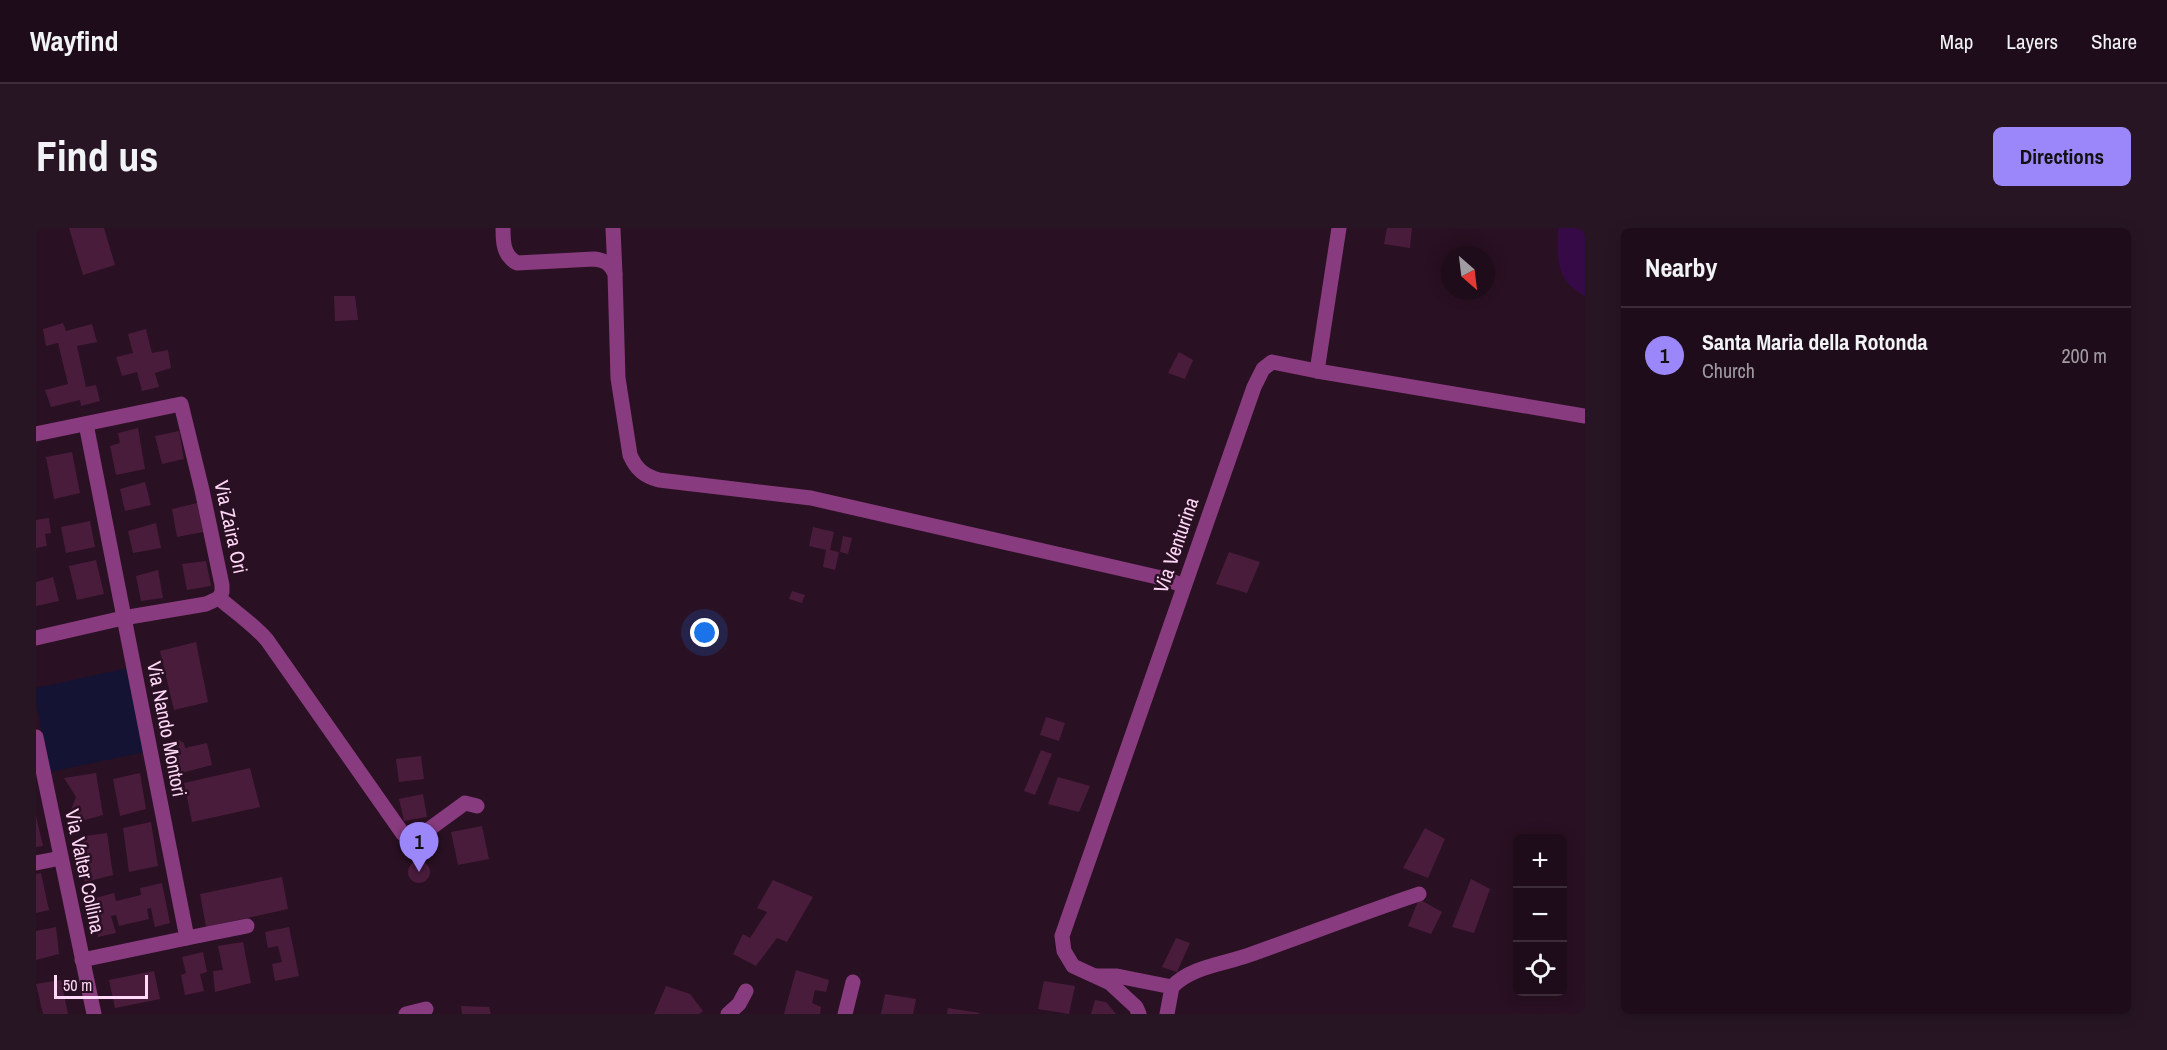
<!DOCTYPE html>
<meta charset="utf-8">
<style>
body{margin:0;font-family:"Archivo Narrow",sans-serif;background:#271523;color:#f1f3f6}
.controls{position:absolute;right:18px;bottom:18px;display:grid;overflow:hidden;border-radius:9px;box-shadow:0 3px 15px #0003}
.controls button{width:54px;height:54px;display:grid;place-items:center;padding:0;border:0;border-bottom:2px solid #3c2c39;background:#1f0c1a;color:#f1f3f6;font:30px sans-serif}
.compass{position:absolute;left:1405px;top:18px;width:54px;height:54px;border-radius:50%;background:#1f0c1a;box-shadow:0 3px 15px #0003;rotate:152deg}
.scale{position:absolute;left:18px;bottom:15px;width:94px;box-sizing:border-box;padding-left:6px;border:3px solid #ffd7f7;border-top:0;font-size:16px;line-height:21px;white-space:nowrap;color:#ffd7f7;-webkit-text-stroke:4px #291022;paint-order:stroke}
.you{position:absolute;left:669px;top:405px;width:21px;height:21px;margin:-15px;border:4px solid #fff;border-radius:50%;background:#1a73e8;box-shadow:0 0 0 9px #1a73e833}
.badge{display:grid;place-items:center;width:39px;height:39px;border-radius:50%;background:#9c87fa;color:#111;font-size:20px;font-weight:700}
.pin{position:absolute;translate:-50% -50px;filter:drop-shadow(0 2px 3px #0008)}
.pin::after{content:'';position:absolute;top:32px;width:21px;height:18px;background:inherit;clip-path:polygon(0 0,100% 0,50% 100%)}
.list{margin:0;padding:0;list-style:none}
h2{display:flex;justify-content:space-between;align-items:center;height:78px;margin:0;padding:0 24px;font-size:26px}
h2 small{font-size:20px;font-weight:400;color:#a19ba2}
.list li{display:grid;grid-template-columns:39px 1fr auto;gap:18px;align-items:center;box-sizing:border-box;height:96px;padding:0 24px;border-top:2px solid #3c2c39}
.list b{display:block;font-size:22px;white-space:nowrap}
.list p{margin:0;font-size:20px;white-space:nowrap;color:#a19ba2}
.list em{font-size:20px;font-style:normal;color:#a19ba2}
.icon{flex:none;width:33px;height:33px;fill:none;stroke:currentColor;stroke-width:2;stroke-linecap:round;stroke-linejoin:round}
.map{position:relative;flex:none;width:1549px;height:786px;overflow:hidden;border-radius:9px}
header{display:flex;align-items:center;gap:36px;box-sizing:border-box;height:84px;padding:0 30px;background:#1f0c1a;border-bottom:2px solid #3c2c39}
header strong{font-size:28px}
nav{display:flex;gap:33px;margin-inline-start:auto;font-size:21px}
.intro{display:flex;align-items:center;justify-content:space-between;box-sizing:border-box;height:144px;padding:0 36px}
h1{margin:0;font-size:42px}
.button{padding:15px 27px;border-radius:9px;background:#9c87fa;color:#111;font-size:21px;font-weight:700}
main{display:flex;gap:36px;padding:0 36px}
aside{flex:1;background:#1f0c1a;border-radius:9px;box-shadow:0 3px 15px #0003}
.map>svg:first-child{display:block}
.green{fill:#141333}
.water{fill:#360a47}
.building{fill:#4a1c3c}
.lines{fill:none;stroke-linecap:round;stroke-linejoin:round}
.minor{stroke:#883b7e;stroke-width:15}
.labels{text-anchor:middle;stroke-width:5;stroke-linejoin:round;paint-order:stroke}
.street-label{font-size:20px;fill:#ffd7f7;stroke:#291022}
</style>
<header>
<strong>Wayfind</strong>
<nav><a>Map</a><a>Layers</a><a>Share</a></nav>
</header>
<div class="intro"><h1>Find us</h1><a class="button">Directions</a></div>
<main>
<div class="map">
<svg width="1549" height="786" viewBox="0 0 1549 786">
<rect width="100%" height="100%" fill="#291022"/>
<polygon class="green" points="92,440 109,524 14,544 0,475 0,460"/>
<path class="water" d="M1522,0H1549V68C1519,53 1521,29 1522,0Z"/>
<g class="building">
<polygon points="33,0 68,0 79,37 47,47"/>
<polygon points="1351,0 1376,0 1374,20 1348,16"/>
<polygon points="298,68 319,68 322,92 299,93"/>
<polygon points="27,95 30,103 56,96 61,114 41,118 50,159 60,157 64,173 45,178 44,172 15,179 9,162 32,156 22,115 10,118 7,101"/>
<polygon points="110,101 116,125 132,122 135,140 119,145 123,159 106,163 101,144 86,148 80,129 97,125 92,106"/>
<polygon points="1143,124 1157,132 1149,151 1132,145"/>
<polygon points="102,200 109,241 80,247 74,218 84,215 82,205"/>
<polygon points="143,203 148,231 126,236 119,208"/>
<polygon points="36,224 44,265 18,271 10,229"/>
<polygon points="109,254 115,277 89,283 84,261"/>
<polygon points="161,275 167,304 141,309 136,281"/>
<polygon points="13,290 15,305 9,306 11,318 0,320 0,292"/>
<polygon points="54,293 59,319 30,325 25,299"/>
<polygon points="120,295 125,320 97,325 92,303"/>
<polygon points="777,299 798,304 794,322 803,324 799,342 787,339 790,322 773,318"/>
<polygon points="807,308 816,310 812,326 804,324"/>
<polygon points="1193,324 1224,334 1211,365 1180,356"/>
<polygon points="60,332 68,366 41,372 33,338"/>
<polygon points="170,333 175,358 151,362 146,336"/>
<polygon points="122,342 127,370 105,373 100,348"/>
<polygon points="17,349 23,373 0,378 0,354"/>
<polygon points="756,363 769,367 766,375 753,371"/>
<polygon points="160,414 172,474 138,482 124,423"/>
<polygon points="1010,489 1029,495 1023,513 1004,507"/>
<polygon points="141,511 148,515 149,520 171,515 176,537 137,547 131,519 135,513"/>
<polygon points="1005,522 1016,526 999,567 988,563"/>
<polygon points="385,528 388,551 363,554 360,531"/>
<polygon points="214,540 224,579 156,594 148,555"/>
<polygon points="60,545 67,587 49,592 33,587 40,569 28,550"/>
<polygon points="104,545 110,581 84,588 77,551"/>
<polygon points="1022,549 1054,558 1043,584 1012,576"/>
<polygon points="387,566 391,589 368,593 363,571"/>
<polygon points="0,588 7,618 0,619"/>
<polygon points="115,594 122,638 93,644 87,600"/>
<polygon points="446,598 453,631 422,637 415,604"/>
<polygon points="1389,600 1409,611 1392,650 1367,640"/>
<polygon points="71,605 77,647 49,654 42,609"/>
<circle cx="383" cy="644" r="11"/>
<polygon points="5,645 13,682 0,685 0,646"/>
<polygon points="246,649 252,681 170,699 164,666"/>
<polygon points="1435,651 1454,661 1438,705 1416,699"/>
<polygon points="737,652 777,669 751,714 741,710 720,738 697,726 707,706 714,710 731,684 721,680"/>
<polygon points="126,655 134,695 119,699 115,680 111,681 113,691 83,698 80,687 75,688 80,705 62,709 56,671 78,665 80,673 105,667 104,660"/>
<polygon points="1383,671 1406,684 1395,706 1372,698"/>
<polygon points="20,699 23,726 0,732 0,703"/>
<polygon points="253,699 263,748 239,753 236,736 246,734 242,718 232,720 229,704"/>
<polygon points="1140,710 1154,715 1141,744 1126,739"/>
<polygon points="207,714 215,755 179,764 177,743 187,742 182,718"/>
<polygon points="167,724 171,744 164,746 168,763 149,767 145,747 150,745 146,729"/>
<polygon points="760,742 793,752 790,764 779,762 776,775 785,779 784,786 748,786"/>
<polygon points="118,743 124,771 79,780 73,752"/>
<polygon points="25,752 32,786 7,786 0,756"/>
<polygon points="1008,753 1039,758 1033,786 1002,781"/>
<polygon points="630,758 654,766 667,783 663,786 618,786"/>
<polygon points="849,766 880,771 877,786 845,786"/>
<polygon points="1059,772 1070,774 1080,786 1055,786"/>
<polygon points="425,778 453,779 455,786 426,786"/>
<polygon points="912,780 944,785 943,786 911,786"/>
</g>
<g class="lines">
<g class="minor">
<path d="M467,0C467,14 467,27 481,35L558,31C569,32 575,36 579,46L582,150L594,227C600,241 608,248 623,252L775,270L1130,351L1148,358"/>
<polyline points="577,0 579,46"/>
<polyline points="1281,143 1303,0"/>
<polyline points="0,206 145,176 166,262 186,357 186,364 183,370 170,376 87,390 0,410"/>
<path d="M183,370C199,384 216,395 231,412L367,606L381,610L429,575L441,578"/>
<polyline points="0,509 58,786"/>
<polyline points="0,635 25,630"/>
<polyline points="151,710 211,698"/>
<polyline points="46,732 151,710 50,196"/>
<polyline points="1061,748 1081,748 1136,759 1131,786"/>
<path d="M1136,759C1154,739 1188,736 1213,727C1270,707 1326,685 1383,666"/>
<polyline points="370,786 390,781"/>
<polyline points="692,786 703,776 710,763"/>
<polyline points="809,786 817,754"/>
<polyline points="1103,786 1100,779 1074,755 1037,738 1028,723 1026,708 1218,159 1227,141 1236,134 1281,143 1549,188"/>
</g>
</g>
<g class="labels">
<g class="street-label">
<text transform="translate(195 299) rotate(78)" y="7">Via Zaira Ori</text>
<text transform="translate(1140 317) rotate(-71)" y="7">Via Venturina</text>
<text transform="translate(131 501) rotate(79)" y="7">Via Nando Montori</text>
<text transform="translate(49 643) rotate(78)" y="7">Via Valter Collina</text>
</g>
</g>
</svg>
<div class="controls">
<button>+</button>
<button>−</button>
<button><svg class="icon" aria-label="locate" viewBox="0 0 24 24"><circle cx="12" cy="12" r="6"/><path d="M12 2v4M12 18v4M2 12h4M18 12h4"/></svg></button>
</div>
<svg class="compass" viewBox="-18 -18 36 36"><path d="M0-13l5 13h-10z" fill="#e53935"/><path d="M0 13l5-13h-10z" fill="#a19ba2"/></svg>
<div class="scale">50 m</div>
<div class="you"></div>
<div class="pin badge" style="left:383px;top:644px">1</div>
</div>
<aside>
<h2>Nearby<small></small></h2>
<ul class="list">
<li><span class="badge">1</span><div><b>Santa Maria della Rotonda</b><p>Church</p></div><em>200 m</em></li>
</ul>
</aside>
</main>
